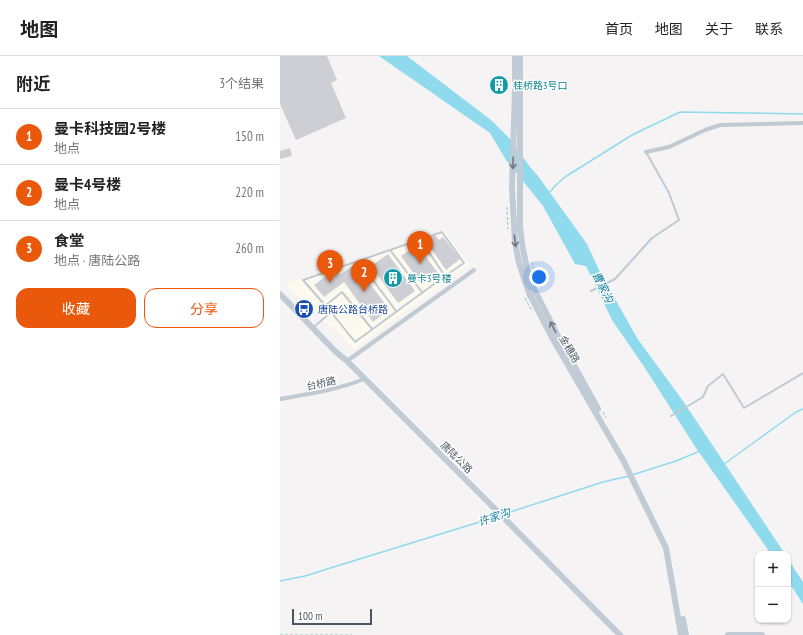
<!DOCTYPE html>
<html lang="zh">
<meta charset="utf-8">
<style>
body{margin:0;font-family:"PT Sans Narrow","Noto Sans SC",sans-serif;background:#f2f2f2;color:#222}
.controls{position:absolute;right:12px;bottom:12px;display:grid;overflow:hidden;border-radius:8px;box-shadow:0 1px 3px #0004}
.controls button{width:36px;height:36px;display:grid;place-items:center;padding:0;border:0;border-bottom:1px solid #e0e0e0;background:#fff;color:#222;font:20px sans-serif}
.scale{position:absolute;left:12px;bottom:10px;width:80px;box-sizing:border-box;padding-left:4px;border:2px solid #4a5661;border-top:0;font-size:11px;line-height:14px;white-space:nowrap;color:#4a5661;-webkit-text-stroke:3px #fff;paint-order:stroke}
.you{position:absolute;left:259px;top:221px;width:14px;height:14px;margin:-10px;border:3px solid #fff;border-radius:50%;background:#1a73e8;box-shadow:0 0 0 6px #1a73e833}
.badge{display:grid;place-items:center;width:26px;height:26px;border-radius:50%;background:#ea580c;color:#fff;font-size:13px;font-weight:700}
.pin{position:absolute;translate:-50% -33px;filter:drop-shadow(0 1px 2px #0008)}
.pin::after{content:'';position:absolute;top:21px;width:14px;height:12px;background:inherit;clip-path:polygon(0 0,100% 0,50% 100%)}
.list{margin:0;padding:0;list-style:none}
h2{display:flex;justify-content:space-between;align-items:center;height:52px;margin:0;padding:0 16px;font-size:17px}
h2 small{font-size:13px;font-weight:400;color:#767676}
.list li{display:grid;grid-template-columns:26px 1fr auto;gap:12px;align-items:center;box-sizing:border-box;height:56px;padding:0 16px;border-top:1px solid #e0e0e0}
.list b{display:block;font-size:15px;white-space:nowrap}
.list p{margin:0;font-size:13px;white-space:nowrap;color:#767676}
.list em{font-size:13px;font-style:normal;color:#767676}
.actions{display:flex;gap:8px;padding:12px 16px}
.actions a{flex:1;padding:9px 0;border:1px solid #ea580c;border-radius:12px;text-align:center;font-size:14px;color:#ea580c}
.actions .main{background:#ea580c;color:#fff}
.map{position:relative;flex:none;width:523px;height:579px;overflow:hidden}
header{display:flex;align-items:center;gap:24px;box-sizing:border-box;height:56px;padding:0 20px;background:#fff;border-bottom:1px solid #e0e0e0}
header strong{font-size:19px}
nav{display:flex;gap:22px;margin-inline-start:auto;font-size:14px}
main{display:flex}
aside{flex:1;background:#fff}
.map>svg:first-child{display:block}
.commercial{fill:#fdf9ef}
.water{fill:#90daee}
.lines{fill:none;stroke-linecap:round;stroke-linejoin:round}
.stream{stroke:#90daee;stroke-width:1.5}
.building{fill:#cdcfd5}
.path{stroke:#7ad0a6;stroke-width:1;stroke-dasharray:3 2;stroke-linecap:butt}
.lane{stroke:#c1cad2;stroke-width:2}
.street{stroke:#c1cad2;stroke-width:4}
.secondary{stroke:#c1cbd6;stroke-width:6}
.secondary-bridge{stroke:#c1cbd6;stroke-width:6}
.oneway{stroke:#6e7984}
.labels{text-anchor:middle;stroke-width:3;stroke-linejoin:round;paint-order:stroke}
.culture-label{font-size:10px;fill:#0d838f;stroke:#fff;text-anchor:start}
.transit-label{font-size:10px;fill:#164399;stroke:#fff;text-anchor:start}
.street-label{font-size:10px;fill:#4a5661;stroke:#fff}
.water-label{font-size:11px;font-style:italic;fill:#0c7c9b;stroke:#fff}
</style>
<header>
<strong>地图</strong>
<nav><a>首页</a><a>地图</a><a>关于</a><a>联系</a></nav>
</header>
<main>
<aside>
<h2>附近<small>3个结果</small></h2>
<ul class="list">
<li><span class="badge">1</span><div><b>曼卡科技园2号楼</b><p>地点</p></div><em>150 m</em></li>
<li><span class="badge">2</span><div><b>曼卡4号楼</b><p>地点</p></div><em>220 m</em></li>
<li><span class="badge">3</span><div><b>食堂</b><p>地点 · 唐陆公路</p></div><em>260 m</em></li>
</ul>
<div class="actions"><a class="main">收藏</a><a>分享</a></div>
</aside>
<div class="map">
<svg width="523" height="579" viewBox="0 0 523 579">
<rect width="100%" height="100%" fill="#f5f3f3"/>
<polygon class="commercial" points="164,174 189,209 74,293 5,228"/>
<g class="water">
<polygon points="99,0 127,0 211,64 230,83 250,111 258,120 307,188 319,214 357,282 403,345 505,498 491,498 416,392 363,309 332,264 306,210 295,208 263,150 226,104 210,77"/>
<polygon points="508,503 523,526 523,548 508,525"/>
</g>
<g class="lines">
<g class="stream">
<polyline points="269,137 276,129 285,121 352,79 400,56 523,58"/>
<polyline points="444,408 476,385 516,356 523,353"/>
<polyline points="352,419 396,405 420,395"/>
<polyline points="224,458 323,426 349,420"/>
<polyline points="0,525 25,520 60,509 219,460"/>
</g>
</g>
<g class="building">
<polygon points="0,0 47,0 57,24 51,27 66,62 16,84 0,48"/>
<polygon points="216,20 222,20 221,37 216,37"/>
<polygon points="10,92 12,100 0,103 0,95"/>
<polygon points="155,179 159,184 163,181 180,203 166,214 146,185"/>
<polygon points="137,189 158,217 142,229 121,200"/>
<polygon points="108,198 135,235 118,247 91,210"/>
<polygon points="75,208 109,253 93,266 64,226 44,241 34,229 56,213 60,219"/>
</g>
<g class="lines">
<g class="path">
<polyline points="227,151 228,173"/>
<polyline points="252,206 257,222"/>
<polyline points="245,242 252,255"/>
<polyline points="323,356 326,362"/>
<polyline points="0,579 72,579"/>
</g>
<g class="lane">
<polygon points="162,176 184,207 165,220 75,286 51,256 23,224"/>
<polyline points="140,183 165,220"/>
<polyline points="110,194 142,236"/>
<polyline points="79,205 116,255"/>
<polyline points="311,235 335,223 372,182 399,164 389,137 366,96"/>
<polyline points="45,250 62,236 92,273"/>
<polyline points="34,271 51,256"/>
<polyline points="391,360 423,341 428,330 443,318 464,352 523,317"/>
</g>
<g class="street">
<polyline points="366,96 389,91 425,74 440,69 523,67"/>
<polyline points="67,305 194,214"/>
<path d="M0,343C29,338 57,334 84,323"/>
</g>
<g class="secondary">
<polyline points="235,0 235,33 232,132 235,186 239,207 249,237 274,285 343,404 386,492 401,579"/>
<polyline points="240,0 240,170 242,188 247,213 253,231 279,282 318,353"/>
<polyline points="0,238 56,296 67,305 212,450"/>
<polyline points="229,467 340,579"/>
<polyline points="403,563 406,579"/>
<polyline points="448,579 482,579"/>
</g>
<polyline class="secondary-bridge" points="212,450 229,467"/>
</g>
<defs><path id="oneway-shaft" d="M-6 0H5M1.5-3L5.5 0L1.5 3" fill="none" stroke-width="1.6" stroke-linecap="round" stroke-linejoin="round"/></defs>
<g class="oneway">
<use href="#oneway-shaft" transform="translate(233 107) rotate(91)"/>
<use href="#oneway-shaft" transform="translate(235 185) rotate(84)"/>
<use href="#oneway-shaft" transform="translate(273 271) rotate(-117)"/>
</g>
<defs>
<symbol id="building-disc" viewBox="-11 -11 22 22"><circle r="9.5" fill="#0f9aa8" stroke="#fff"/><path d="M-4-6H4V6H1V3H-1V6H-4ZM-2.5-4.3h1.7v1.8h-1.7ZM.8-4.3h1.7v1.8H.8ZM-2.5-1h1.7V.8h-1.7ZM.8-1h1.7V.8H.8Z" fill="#fff"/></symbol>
<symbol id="bus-disc" viewBox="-11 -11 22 22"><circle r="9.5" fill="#1a4fb4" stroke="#fff"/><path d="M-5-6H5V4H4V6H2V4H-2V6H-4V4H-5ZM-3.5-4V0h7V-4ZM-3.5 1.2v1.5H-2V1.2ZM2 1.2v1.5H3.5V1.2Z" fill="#fff"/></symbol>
</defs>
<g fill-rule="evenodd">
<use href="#building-disc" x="208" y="18" width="22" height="22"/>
<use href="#building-disc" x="102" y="211" width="22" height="22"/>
<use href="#bus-disc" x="13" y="242" width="22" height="22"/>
</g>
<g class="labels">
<g class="culture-label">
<text x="233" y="33">桂桥路3号口</text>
<text x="127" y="226">曼卡3号楼</text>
</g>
<g class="transit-label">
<text x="38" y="257">唐陆公路台桥路</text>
</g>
<g class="street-label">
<text transform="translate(290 293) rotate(60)" y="4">金穗路</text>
<text transform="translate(41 327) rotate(-12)" y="4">台桥路</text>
<text transform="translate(177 401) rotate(45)" y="4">唐陆公路</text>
</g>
<g class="water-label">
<text transform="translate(323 231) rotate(64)" y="4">曹家沟</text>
<text transform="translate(214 461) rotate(-18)" y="4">许家沟</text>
</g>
</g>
</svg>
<div class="controls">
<button>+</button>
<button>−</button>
</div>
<div class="scale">100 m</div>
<div class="you"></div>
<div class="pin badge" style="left:140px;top:208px">1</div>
<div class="pin badge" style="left:84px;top:236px">2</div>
<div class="pin badge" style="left:50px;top:227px">3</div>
</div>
</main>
